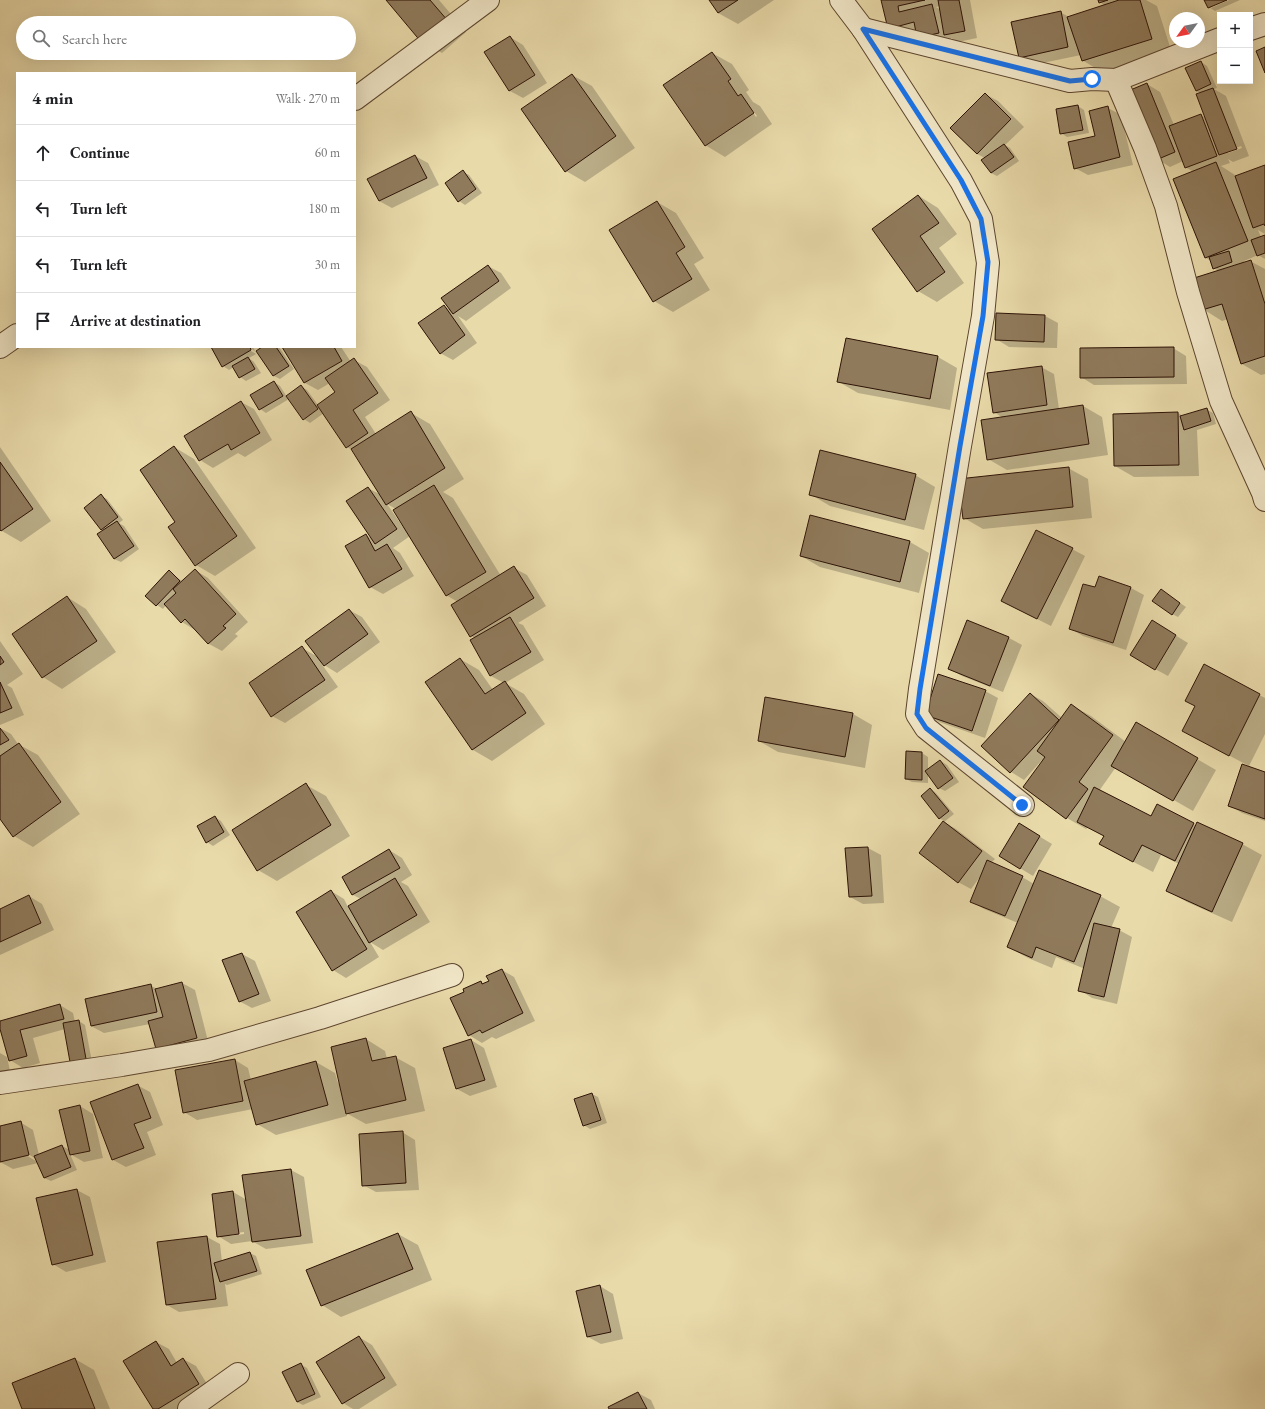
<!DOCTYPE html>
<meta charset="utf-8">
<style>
body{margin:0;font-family:"EB Garamond",serif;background:#f2f2f2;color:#202124}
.controls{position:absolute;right:12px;top:12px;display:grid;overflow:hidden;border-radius:0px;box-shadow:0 4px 16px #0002}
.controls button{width:36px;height:36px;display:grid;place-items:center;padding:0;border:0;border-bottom:1px solid #e0e0e0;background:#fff;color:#202124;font:20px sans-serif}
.compass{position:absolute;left:1169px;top:12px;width:36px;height:36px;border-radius:50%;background:#fff;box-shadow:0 4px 16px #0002;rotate:237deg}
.stop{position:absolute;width:12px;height:12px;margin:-9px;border:3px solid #1a73e8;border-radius:50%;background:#fff}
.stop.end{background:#1a73e8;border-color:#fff;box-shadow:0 1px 4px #0008}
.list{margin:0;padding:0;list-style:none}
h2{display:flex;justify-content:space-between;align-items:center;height:52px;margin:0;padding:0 16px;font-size:17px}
h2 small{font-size:13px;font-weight:400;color:#757577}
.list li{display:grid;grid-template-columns:26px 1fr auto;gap:12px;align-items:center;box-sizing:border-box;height:56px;padding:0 16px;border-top:1px solid #e0e0e0}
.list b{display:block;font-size:15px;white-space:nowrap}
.list em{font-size:13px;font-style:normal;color:#757577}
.icon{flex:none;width:22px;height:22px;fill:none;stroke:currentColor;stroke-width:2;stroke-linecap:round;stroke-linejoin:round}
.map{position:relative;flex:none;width:1265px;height:1409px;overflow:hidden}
.search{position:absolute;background:#fff;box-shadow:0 4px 16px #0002;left:16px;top:16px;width:340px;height:44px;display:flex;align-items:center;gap:10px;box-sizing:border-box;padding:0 14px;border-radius:22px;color:#757577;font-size:15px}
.panel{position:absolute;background:#fff;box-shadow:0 4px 16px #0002;left:16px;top:72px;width:340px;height:276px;border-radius:0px}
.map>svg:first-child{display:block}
.shadow{fill:#0003;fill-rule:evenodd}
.building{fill:#8f7a5b;stroke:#2e1306}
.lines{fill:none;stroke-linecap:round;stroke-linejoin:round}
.street-casing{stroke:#5d452f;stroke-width:24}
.street{stroke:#f1e7c8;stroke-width:22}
.route{stroke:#1a73e8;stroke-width:5}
</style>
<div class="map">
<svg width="1265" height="1409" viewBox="0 0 1265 1409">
<rect width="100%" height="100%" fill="#e9daaa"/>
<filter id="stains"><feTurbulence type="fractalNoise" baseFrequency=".005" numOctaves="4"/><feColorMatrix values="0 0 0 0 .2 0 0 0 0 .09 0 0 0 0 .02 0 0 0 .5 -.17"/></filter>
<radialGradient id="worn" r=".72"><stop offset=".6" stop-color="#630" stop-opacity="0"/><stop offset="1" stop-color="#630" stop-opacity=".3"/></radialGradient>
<g class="shadow">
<polygon points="387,0 439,0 466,32 442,53 423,42"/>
<polygon points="710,0 774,0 738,24 718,13"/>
<path d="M882,0H970L977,38L958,42L951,38V40L902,35ZM940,6L941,10L936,7Z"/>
<polygon points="1099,0 1146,0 1157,6 1171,50 1102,72 1082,60 1081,55 1033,65 1020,57 1060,12 1069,17 1105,6 1100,2"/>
<polygon points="1206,0 1224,0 1211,5 1211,8 1229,0 1240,0 1215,11 1209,7"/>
<polygon points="510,37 523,45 547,83 523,98 510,91 485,52"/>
<path d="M712,53L732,64L749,90L746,92L753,102L760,106L772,124L725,157L705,145ZM742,96L757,116L756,117Z"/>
<path d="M1201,62L1207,66L1217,88L1214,89L1226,96L1249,156L1233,162L1228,159L1230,163L1221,166L1235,175L1236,177L1265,166V234L1258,230L1261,237L1265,236V259L1258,255L1244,261V263L1250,261L1265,269V374L1261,375L1242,364L1228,319L1222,321L1203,309L1219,271L1214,268L1211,261L1206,258L1174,180L1194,172L1185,167L1183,161L1170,167L1157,159L1147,84L1160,92L1174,125L1201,115L1206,118L1201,93L1196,91ZM1241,146L1242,148L1228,153V151Z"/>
<polygon points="572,75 592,86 635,148 585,182 566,171"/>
<polygon points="985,94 998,101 1024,127 1005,145 1010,148 1019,161 997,176 991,173 985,158 977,154"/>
<polygon points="1078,106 1084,110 1089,133 1067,137 1061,133"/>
<polygon points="1108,108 1121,115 1133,165 1088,175 1075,168 1096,137"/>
<polygon points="415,156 428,163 439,185 392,208 379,201 368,179"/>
<polygon points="463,172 469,175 482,193 465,205 459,201"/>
<polygon points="919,196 938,208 957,234 939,248 964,283 937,302 918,291"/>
<polygon points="657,202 676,213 704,258 694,264 710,290 673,312 654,301"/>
<polygon points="488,266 501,273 511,288 466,321 458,316 477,343 453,360 440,353 444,306 452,311"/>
<polygon points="1045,316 1058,323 1057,348 1009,347 996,339"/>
<polygon points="247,347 246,348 256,354 249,358 254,362 261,373 246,381 240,377 234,367 229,370 223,366"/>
<polygon points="248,347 253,347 255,351"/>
<polygon points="264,347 279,347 294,369 280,379 274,376 258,353"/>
<path d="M284,347H341L351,362L354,360L367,367L390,400L365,417L376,434L411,413L430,424L464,479L443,492L453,498L501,576L514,568L527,575L546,606L518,623L523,625L544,660L505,683L524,694L545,724L492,761L473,750L460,659L479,670L493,690L504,683L491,676L471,641L475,638L471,636L458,602L446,595L410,536L393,548L400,553L414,576L383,594L370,587L366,535L374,540L368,488L381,495L354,451L347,447L324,413L310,423L304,419L289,399L266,413L260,409L274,382L280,386L287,397L301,386L307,390L318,405L336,393L330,383L318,390L305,383ZM387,504L396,509L404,526L403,527Z"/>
<polygon points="1173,348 1186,356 1187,384 1094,385 1081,377"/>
<polygon points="938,357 957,368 950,410 858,393 839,382"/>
<polygon points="1041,367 1054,374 1059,409 1083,406 1102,417 1108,455 1007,470 988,459 1003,418 994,412"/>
<polygon points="241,402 254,409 272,440 245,457 238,453 213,468 200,460"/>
<polygon points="1206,409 1213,413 1216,424 1197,430 1199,476 1134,477 1115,466 1178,413 1183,416"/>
<polygon points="0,447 51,521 21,542 2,531 0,528"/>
<polygon points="174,447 194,459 256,548 215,576 196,565 176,522"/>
<polygon points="1068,468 1088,479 1092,518 983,529 964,518"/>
<polygon points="915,475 935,487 924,530 830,506 810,494"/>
<polygon points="101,496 107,499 123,520 119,523 124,526 139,549 121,562 114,559 104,531 101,529"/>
<polygon points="910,542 929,553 919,593 820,567 801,556"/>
<polygon points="1072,549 1085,556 1051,626 1015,608"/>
<polygon points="195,570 208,578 248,622 235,634 238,636 222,651 209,644 196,629 195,630 182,622 166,605 163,609 157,605 146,596 169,571 183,582"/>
<polygon points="1131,588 1144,595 1126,650 1083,636 1071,629 1096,589"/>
<polygon points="1161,590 1186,607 1178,617 1172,614"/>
<polygon points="67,597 86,609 116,652 62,689 43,677"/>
<polygon points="349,610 362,617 380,642 337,673 321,663 338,687 285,723 272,716 302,648 318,657"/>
<polygon points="968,621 1009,638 1022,645 1003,692 962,676 950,669"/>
<polygon points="1165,629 1188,643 1168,676 1155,669"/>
<polygon points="0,641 23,674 7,685 12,688 24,715 0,725"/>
<polygon points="1204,666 1265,698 1265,734 1249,766 1183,731 1196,706"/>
<polygon points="985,691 998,698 985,738 939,722 926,714"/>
<polygon points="1030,694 1043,701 1062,718 1071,705 1091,716 1126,742 1137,724 1216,770 1193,811 1116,767 1099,791 1152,818 1158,806 1197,826 1242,844 1262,855 1232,922 1187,902 1168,891 1179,864 1161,855 1153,872 1120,855 1104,836 1088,827 1086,829 1067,818 1024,787 1043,761 1042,760 1024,780 1011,772 982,746"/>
<polygon points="766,698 853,714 872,725 865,768 778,752 759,741"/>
<polygon points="0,728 11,734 18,744 38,755 80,814 33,847 14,836 0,817"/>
<polygon points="907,752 922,753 928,757 928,770 941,761 947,765 959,782 945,791 939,788 928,773 928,783 912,782 906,779"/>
<polygon points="1265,774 1265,821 1242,813 1229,805"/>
<polygon points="306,785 326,796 350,836 277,881 258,870"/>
<polygon points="930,789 936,793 954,814 944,822 956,829 995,859 991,863 1022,877 1034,884 1100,896 1120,907 1111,928 1119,930 1132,937 1117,1004 1092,998 1080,990 1085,969 1056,957 1052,968 1028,958 1008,947 1018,923 984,909 971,901 980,877 971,889 958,882 920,853 944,821 939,818"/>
<polygon points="215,817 221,821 230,835 213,846 207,842"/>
<polygon points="1019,824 1052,844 1033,876 1000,856"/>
<polygon points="868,848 881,855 884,903 863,904 850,897"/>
<polygon points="389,850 402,858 412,875 401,882 408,886 430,922 383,950 370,942 379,957 346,978 333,970 331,891 344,899 348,907 361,899 353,895 343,877"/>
<polygon points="29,896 42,904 54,930 0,955 0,910"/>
<polygon points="242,954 255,961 271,1001 252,1008 239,1001"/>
<polygon points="502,970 514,977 535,1021 496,1039 492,1037 482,1043 469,1035 466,993 481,982 485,984 490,982"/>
<polygon points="182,983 195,990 209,1045 170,1056 150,1024 104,1033 91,1026 151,986 158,989"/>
<polygon points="60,1005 73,1013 75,1022 79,1021 85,1025 92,1062 77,1065 65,1029 33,1038 40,1063 23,1068 10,1060 0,1022"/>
<polygon points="366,1039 385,1051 387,1059 395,1057 415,1068 425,1111 366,1124 346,1113 347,1116 276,1135 257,1124 253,1109 197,1120 184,1112 176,1071 235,1060 248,1068 251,1080 316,1062 335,1073 338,1083 340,1083"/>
<polygon points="471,1040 484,1048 497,1087 470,1096 457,1089 444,1049"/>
<polygon points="0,1053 7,1057 12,1080 0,1083"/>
<polygon points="137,1085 150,1092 163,1125 147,1132 156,1155 126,1167 113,1160 91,1102"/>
<polygon points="592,1094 598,1097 607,1123 590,1129 584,1125"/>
<path d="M80,1106L93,1114L103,1158L84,1162L70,1154L77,1170L51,1181L44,1178L38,1163L13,1169L0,1162V1127L20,1122L33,1130L39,1155L62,1146L70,1150ZM25,1152L36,1159V1161L24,1154Z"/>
<polygon points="402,1132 415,1140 419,1190 376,1192 363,1185"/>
<path d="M291,1170L304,1177L313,1243L266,1249L252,1241L231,1244L218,1236L213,1195L233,1192L247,1200ZM244,1232V1234L229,1236V1234Z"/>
<polygon points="77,1190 90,1197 106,1262 66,1272 53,1264"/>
<polygon points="398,1234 418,1245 432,1280 341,1317 322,1305"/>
<polygon points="207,1237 220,1244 222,1262 250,1253 256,1256 262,1274 227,1285 225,1284 228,1306 179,1312 167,1305"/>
<polygon points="600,1286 613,1294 623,1339 601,1344 588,1337"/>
<polygon points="359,1337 372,1345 397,1385 359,1409 353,1409 343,1403 318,1362"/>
<polygon points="156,1342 169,1349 177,1363 183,1359 196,1366 212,1392 183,1409 154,1409"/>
<polygon points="75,1359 94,1370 110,1409 23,1409"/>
<polygon points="300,1364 307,1368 321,1397 303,1405 297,1402"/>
<polygon points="638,1393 651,1400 655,1409 610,1409"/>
</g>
<g class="building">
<polygon points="386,0 430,0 448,21 422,43"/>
<polygon points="709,0 738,0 718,13"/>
<polygon points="881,0 925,0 898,6 899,12 932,4 939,33 917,38 914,22 888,29"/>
<polygon points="938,0 959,0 965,31 944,35"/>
<polygon points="1098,0 1108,0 1099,3"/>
<polygon points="1119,0 1140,0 1152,39 1082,61 1067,17"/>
<polygon points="1204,0 1227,0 1208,8"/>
<polygon points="1061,11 1068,47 1019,58 1011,22"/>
<polygon points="510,36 535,75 509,91 484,52"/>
<polygon points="1265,47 1265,73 1256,51"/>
<polygon points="712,52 731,79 728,81 738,96 741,94 754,113 705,146 663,85"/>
<polygon points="1201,61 1211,84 1196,91 1185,68"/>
<polygon points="572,74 616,136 565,172 521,109"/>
<polygon points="1147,83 1175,152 1156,160 1128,91"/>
<polygon points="1213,88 1237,149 1219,155 1196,94"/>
<polygon points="985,93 1011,119 977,154 950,128"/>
<polygon points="1078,105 1083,130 1060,134 1056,109"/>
<polygon points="1108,106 1120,157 1074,169 1068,142 1095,136 1089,111"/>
<polygon points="1201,114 1217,156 1185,168 1169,126"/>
<polygon points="1004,144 1014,157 991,173 981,160"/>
<polygon points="415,155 427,178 379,201 367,179"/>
<polygon points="1216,162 1248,241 1205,258 1173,179"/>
<polygon points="1265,165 1265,226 1264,224 1253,228 1235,176"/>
<polygon points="463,170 476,189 458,202 445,183"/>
<polygon points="918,195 939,223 920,236 945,272 917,292 872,229"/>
<polygon points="657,201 685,247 676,253 692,279 653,302 609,230"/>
<polygon points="1265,235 1265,253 1257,256 1251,240"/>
<polygon points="1229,251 1232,262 1213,269 1209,257"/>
<polygon points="1251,260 1265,304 1265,356 1241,364 1222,304 1202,310 1191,279"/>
<polygon points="488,265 499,281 453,314 441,298"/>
<polygon points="444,305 465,335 440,354 418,323"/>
<polygon points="996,313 1045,315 1044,342 995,340"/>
<polygon points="846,338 938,356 930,399 837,382"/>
<polygon points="211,347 250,347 251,350 222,367"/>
<polygon points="262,347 276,347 289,366 273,376 256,351"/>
<polygon points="282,347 334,347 342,361 304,383"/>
<polygon points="1174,347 1174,377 1080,378 1080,348"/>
<polygon points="248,357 255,369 239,378 232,366"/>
<polygon points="354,358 378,393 353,410 368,433 346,448 317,405 335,392 325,378"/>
<polygon points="1042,366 1047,405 993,413 987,373"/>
<polygon points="274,381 283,396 259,410 250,395"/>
<polygon points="301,385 318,409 303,420 286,396"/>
<polygon points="241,401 260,433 231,450 228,444 199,461 184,436"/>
<polygon points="1083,405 1089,444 987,460 981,420"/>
<polygon points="1207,408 1211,421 1184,430 1180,416"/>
<polygon points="411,411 445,468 386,505 351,449"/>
<polygon points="1178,412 1179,465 1114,466 1113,414"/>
<polygon points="174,446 237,536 195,566 168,527 175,522 140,470"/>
<polygon points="820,450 916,474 905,520 809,495"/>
<polygon points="0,462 33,509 1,531 0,530"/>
<polygon points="1069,467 1073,507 963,519 958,479"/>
<polygon points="434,485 486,572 446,596 393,510"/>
<polygon points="368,487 397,529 375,544 346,501"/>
<polygon points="101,494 118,517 101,530 84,508"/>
<polygon points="810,515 910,541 900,582 800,556"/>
<polygon points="117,521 134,546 114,559 97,534"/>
<polygon points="1036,530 1073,548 1037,619 1001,601"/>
<polygon points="366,534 375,551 387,544 402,569 369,588 345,546"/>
<polygon points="514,566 534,598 470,637 451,605"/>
<polygon points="195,569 236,614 223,626 226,628 208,644 185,619 181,623 164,604 176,593 173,589"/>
<polygon points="169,570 180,581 156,606 145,596"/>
<polygon points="1099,576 1131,587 1113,643 1069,629 1083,584 1095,587"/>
<polygon points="1161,589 1180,603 1172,615 1152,601"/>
<polygon points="67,596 97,641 42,678 12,634"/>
<polygon points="349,609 368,634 324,666 305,641"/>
<polygon points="510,617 531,652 490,676 470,640"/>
<polygon points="967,620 1009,637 990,686 948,669"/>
<polygon points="1152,620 1176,635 1155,670 1130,655"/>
<polygon points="302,646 325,680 271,717 249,683"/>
<polygon points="0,656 4,662 0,665"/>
<polygon points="460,658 485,694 505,681 526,713 472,750 425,682"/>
<polygon points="1204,664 1260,694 1229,756 1182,731 1195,706 1185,701"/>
<polygon points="938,674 986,690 972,731 925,715"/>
<polygon points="0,682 12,708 0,713"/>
<polygon points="1030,693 1059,720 1010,773 981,746"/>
<polygon points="765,697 853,713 845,757 758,741"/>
<polygon points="1071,704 1113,735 1079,782 1088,789 1066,819 1023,787 1045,757 1037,751"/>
<polygon points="1136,722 1198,758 1173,801 1111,766"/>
<polygon points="0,728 9,740 0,745"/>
<polygon points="19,743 61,802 13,837 0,819 0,756"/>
<polygon points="906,751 922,752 922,780 905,779"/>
<polygon points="940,760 953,778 938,789 925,771"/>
<polygon points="1242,764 1265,772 1265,819 1228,806"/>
<polygon points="306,783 331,825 257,871 232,830"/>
<polygon points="1094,787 1151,816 1157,804 1194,823 1175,861 1142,845 1133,862 1099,844 1104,836 1077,822"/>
<polygon points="930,788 949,811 939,819 921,796"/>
<polygon points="215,816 224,832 206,843 197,826"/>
<polygon points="943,821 982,851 958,883 919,853"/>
<polygon points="1197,822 1243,843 1212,912 1166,891"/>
<polygon points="1019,823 1040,836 1020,869 999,856"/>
<polygon points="868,847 872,896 849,897 845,848"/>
<polygon points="389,849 400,868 352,895 342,877"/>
<polygon points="987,860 1023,876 1005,916 970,902"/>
<polygon points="1039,870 1101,895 1074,962 1036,947 1032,958 1007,947"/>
<polygon points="395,878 417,915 369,943 348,906"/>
<polygon points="331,890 367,949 332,971 296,912"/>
<polygon points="29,895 41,923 0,942 0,909"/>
<polygon points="1094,923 1120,929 1104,997 1078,991"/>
<polygon points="242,953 259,994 239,1002 222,960"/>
<polygon points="502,969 523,1013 482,1033 480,1030 468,1036 450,998 464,992 463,989 481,981 482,984 489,981 486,976"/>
<polygon points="182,982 197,1038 156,1049 148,1021 163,1017 155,989"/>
<polygon points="151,984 157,1012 91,1026 85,999"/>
<polygon points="60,1004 64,1019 20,1030 27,1056 9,1061 0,1029 0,1021"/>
<polygon points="79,1020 86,1059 70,1062 63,1023"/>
<polygon points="366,1038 372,1061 396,1056 406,1100 346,1114 331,1047"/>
<polygon points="471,1039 485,1080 456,1089 443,1048"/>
<polygon points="235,1059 243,1101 183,1113 175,1070"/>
<polygon points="316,1061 328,1105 256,1125 244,1081"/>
<polygon points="138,1084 151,1118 134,1124 144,1148 112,1160 90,1102"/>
<polygon points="592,1093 601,1120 583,1126 574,1099"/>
<polygon points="80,1105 90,1151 70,1155 59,1110"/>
<polygon points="21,1121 29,1155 0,1162 0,1126"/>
<polygon points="403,1131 406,1183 362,1186 359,1134"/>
<polygon points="62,1145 71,1167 44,1178 34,1156"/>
<polygon points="291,1169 301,1236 252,1242 242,1175"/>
<polygon points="77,1189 93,1255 52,1265 36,1198"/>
<polygon points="233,1191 239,1234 217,1237 212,1194"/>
<polygon points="398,1233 413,1269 321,1306 306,1270"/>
<polygon points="207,1236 216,1299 166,1305 157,1242"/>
<polygon points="250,1252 257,1271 220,1282 214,1263"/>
<polygon points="600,1285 611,1332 587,1337 576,1291"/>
<polygon points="359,1336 385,1378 342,1404 316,1362"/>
<polygon points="156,1341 171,1366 183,1358 199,1384 158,1409 153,1409 123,1361"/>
<polygon points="75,1358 95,1409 22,1409 12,1383"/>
<polygon points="301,1363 315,1394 297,1402 282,1372"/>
<polygon points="638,1392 647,1409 609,1409 608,1407"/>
</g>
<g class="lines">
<defs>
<g id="street">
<polyline points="841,0 863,29 961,181 981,219 988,263 983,316 960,446 920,689 917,714 926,728 1023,805"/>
<polyline points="863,29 1070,81 1092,79 1116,80 1220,39"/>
<polyline points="1250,29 1265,24"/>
<polyline points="1116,80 1145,148 1166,206 1188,292 1221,401 1263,493 1265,500"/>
<polyline points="355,99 488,0"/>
<polyline points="0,347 17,335"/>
<polyline points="0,1083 122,1065 209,1050 320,1018 452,975"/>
<polyline points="189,1409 238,1374"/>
</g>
</defs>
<use href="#street" class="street-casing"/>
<use href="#street" class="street"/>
</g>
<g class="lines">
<polyline class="route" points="1022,805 926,728 917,714 920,689 960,446 983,316 988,262 981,219 961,180 863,29 1070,81 1092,79"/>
</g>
<rect width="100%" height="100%" filter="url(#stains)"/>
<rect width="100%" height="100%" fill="url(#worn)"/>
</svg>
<div class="controls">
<button>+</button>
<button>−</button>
</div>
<svg class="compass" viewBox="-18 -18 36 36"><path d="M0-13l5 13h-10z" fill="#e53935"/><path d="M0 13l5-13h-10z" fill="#757577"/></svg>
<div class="stop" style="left:1092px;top:79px"></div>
<div class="stop end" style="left:1022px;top:805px"></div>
<div class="search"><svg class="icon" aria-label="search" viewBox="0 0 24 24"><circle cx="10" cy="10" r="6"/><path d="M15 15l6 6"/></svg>Search here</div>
<section class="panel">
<h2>4 min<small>Walk · 270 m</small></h2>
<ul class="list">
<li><svg class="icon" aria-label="ahead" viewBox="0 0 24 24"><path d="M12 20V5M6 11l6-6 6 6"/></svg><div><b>Continue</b></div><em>60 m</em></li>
<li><svg class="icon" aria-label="left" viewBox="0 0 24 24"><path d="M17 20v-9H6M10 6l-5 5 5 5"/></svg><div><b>Turn left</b></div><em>180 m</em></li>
<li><svg class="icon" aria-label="left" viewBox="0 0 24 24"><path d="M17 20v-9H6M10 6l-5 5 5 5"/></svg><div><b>Turn left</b></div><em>30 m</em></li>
<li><svg class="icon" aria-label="arrive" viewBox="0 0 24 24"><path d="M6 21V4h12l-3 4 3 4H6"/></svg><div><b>Arrive at destination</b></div></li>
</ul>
</section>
</div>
